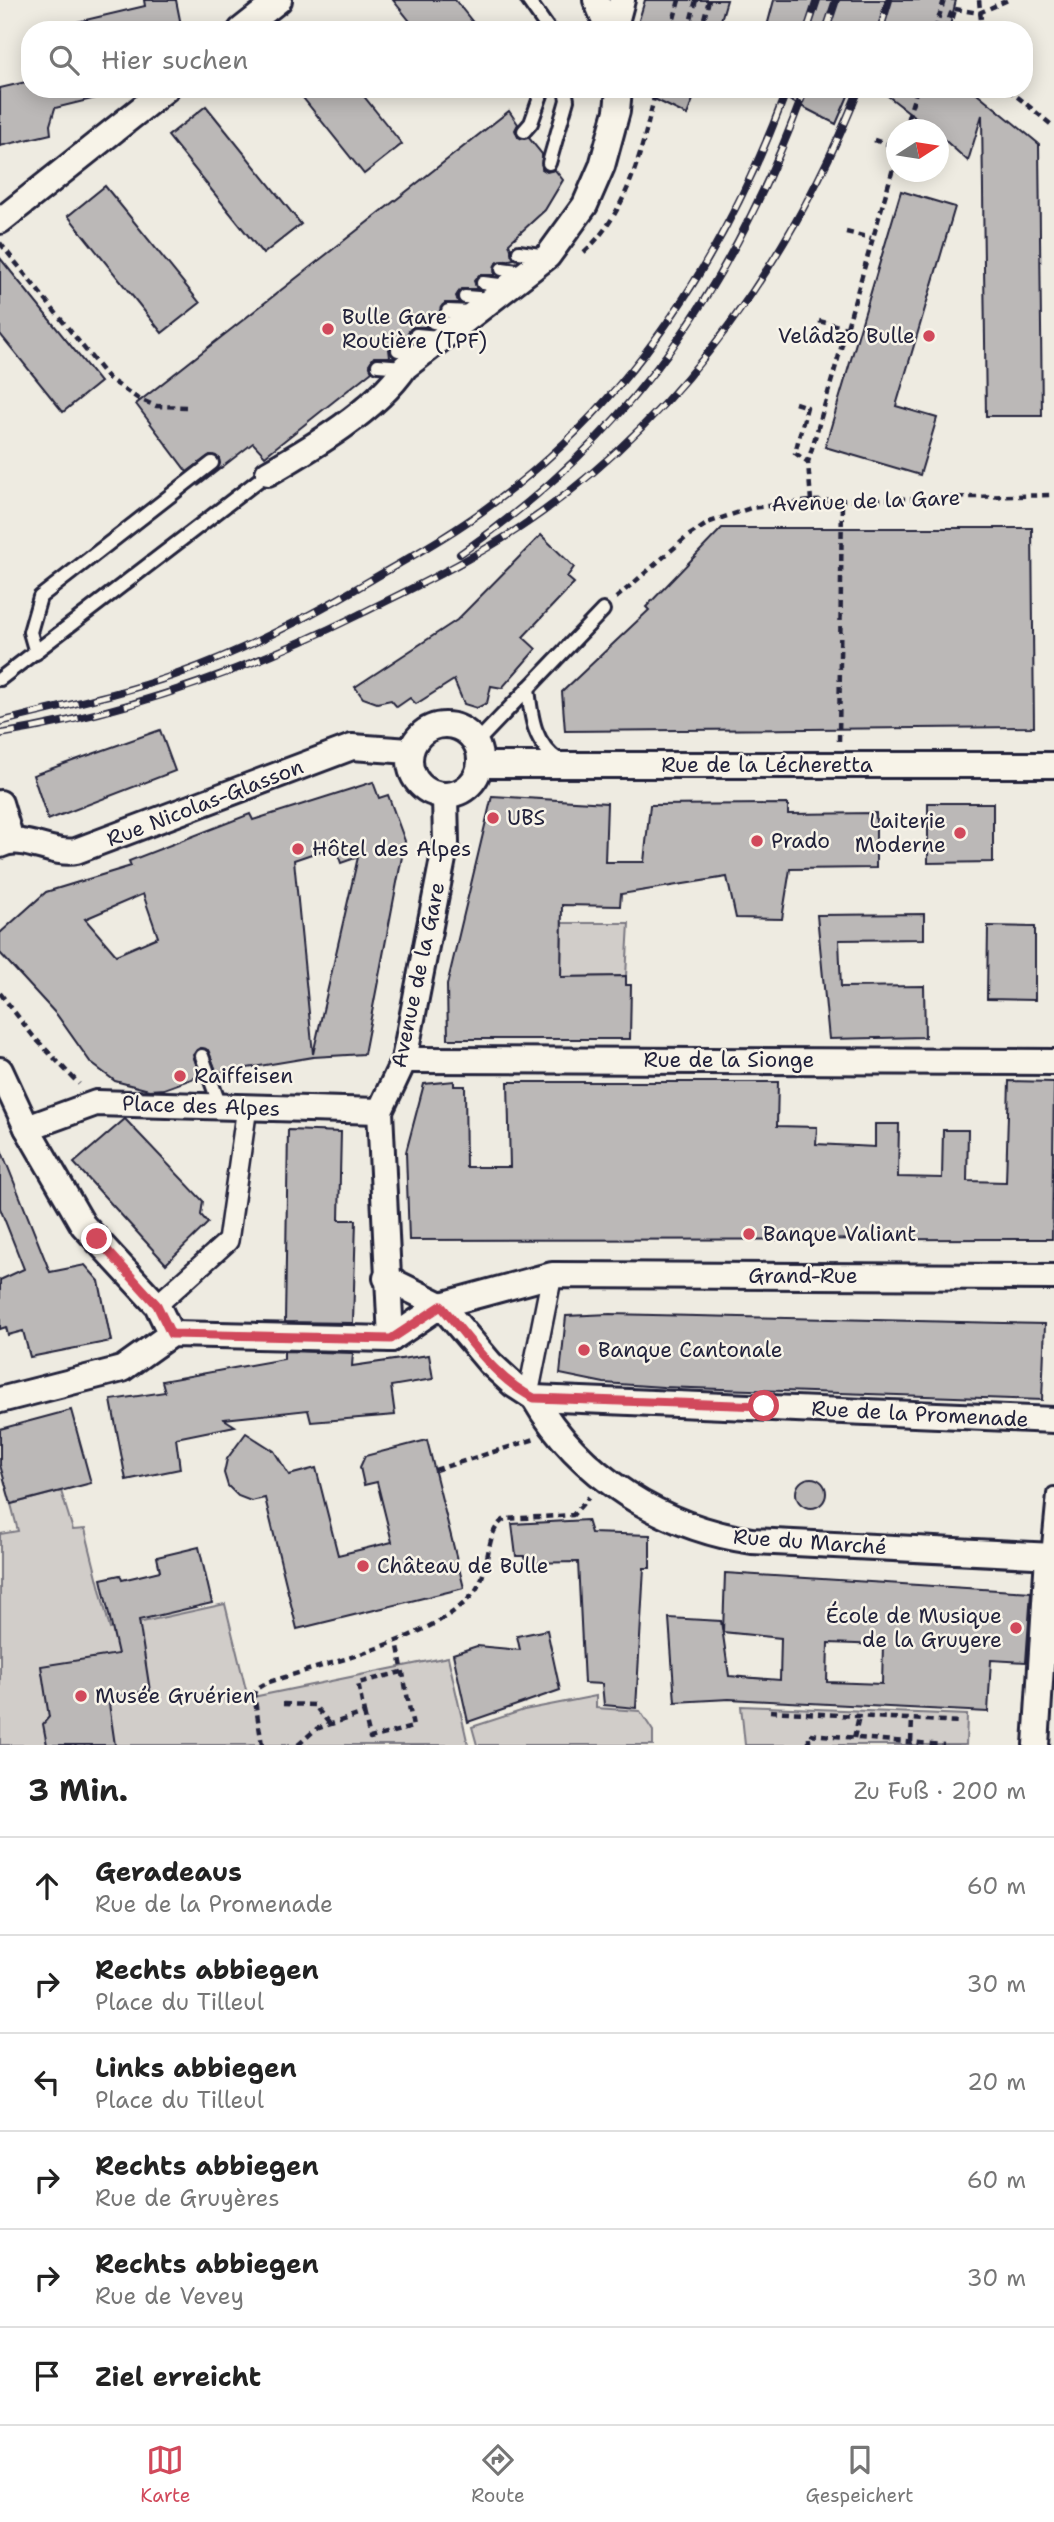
<!DOCTYPE html>
<html lang="de">
<meta charset="utf-8">
<style>
body{margin:0;font-family:"Shantell Sans",sans-serif;background:#f6f6f6;color:#222}
.compass{position:absolute;left:886px;top:119px;width:63px;height:63px;border-radius:50%;background:#fff;box-shadow:0 4px 18px #0003;rotate:78deg}
.stop{position:absolute;width:21px;height:21px;margin:-16px;border:5px solid #d1495b;border-radius:50%;background:#fff}
.stop.end{background:#d1495b;border-color:#fff;box-shadow:0 2px 7px #0008}
.list{margin:0;padding:0;list-style:none}
h2{display:flex;justify-content:space-between;align-items:center;height:91px;margin:0;padding:0 28px;font-size:30px}
h2 small{font-size:23px;font-weight:400;color:#767676}
.list li{display:grid;grid-template-columns:46px 1fr auto;gap:21px;align-items:center;box-sizing:border-box;height:98px;padding:0 28px;border-top:2px solid #e0e0e0}
.list b{display:block;font-size:26px;white-space:nowrap}
.list p{margin:0;font-size:23px;white-space:nowrap;color:#767676}
.list em{font-size:23px;font-style:normal;color:#767676}
.icon{flex:none;width:38px;height:38px;fill:none;stroke:currentColor;stroke-width:2;stroke-linecap:round;stroke-linejoin:round}
.map{position:relative;flex:none;width:1054px;height:1745px;overflow:hidden}
.search{position:absolute;background:#fff;box-shadow:0 4px 18px #0003;left:21px;right:21px;top:21px;height:77px;display:flex;align-items:center;gap:18px;box-sizing:border-box;padding:0 24px;border-radius:28px;color:#767676;font-size:26px}
.sheet{height:679px;background:#fff}
nav{display:flex;justify-content:space-around;align-items:center;box-sizing:border-box;height:98px;border-top:2px solid #e0e0e0;background:#fff;font-size:19px;color:#767676}
nav a{display:grid;justify-items:center;gap:4px}
nav .on{color:#d1495b}
.map>svg:first-child{display:block}
.green{fill:#d1cdc9;stroke:#7a7882;stroke-width:2}
.building{fill:#bbb8b7;stroke:#22223b;stroke-width:2;fill-rule:evenodd}
.lines{fill:none;stroke-linecap:round;stroke-linejoin:round}
.service-casing{stroke:#22223b;stroke-width:18}
.pedestrian-casing{stroke:#22223b;stroke-width:24}
.minor-casing{stroke:#22223b;stroke-width:30}
.path{stroke:#22223b;stroke-width:4.5;stroke-dasharray:7 5;stroke-linecap:butt}
.service{stroke:#f7f3e8;stroke-width:12}
.pedestrian{stroke:#f7f3e8;stroke-width:19}
.minor{stroke:#f7f3e8;stroke-width:24}
.rail-casing{stroke:#22223b;stroke-width:8}
.rail{stroke:#f7f3e8;stroke-width:5;stroke-dasharray:16;stroke-linecap:butt}
.route{stroke:#d1495b;stroke-width:9}
.poi-dot{fill:#d1495b;stroke:#f7f3e8;stroke-width:2.5}
.labels{text-anchor:middle;stroke-width:5;stroke-linejoin:round;paint-order:stroke}
.poi-label{font-size:21px;fill:#22223b;stroke:#f7f3e8;text-anchor:start}
.street-label{font-size:21px;fill:#22223b;stroke:#f7f3e8}
</style>
<div class="map">
<svg width="1054" height="1745" viewBox="0 0 1054 1745">
<rect width="100%" height="100%" fill="#eeebe1"/>
<filter id="ink" filterUnits="userSpaceOnUse"><feTurbulence type="fractalNoise" baseFrequency=".0143" numOctaves="2"/><feDisplacementMap in="SourceGraphic" scale="14" xChannelSelector="R" yChannelSelector="G"/><feConvolveMatrix kernelMatrix="1 2 1 2 8 2 1 2 1" color-interpolation-filters="sRGB"/></filter>
<g filter="url(#ink)">
<g class="green">
<polygon points="562,923 629,923 626,976 561,977"/>
<polygon points="61,1491 73,1530 85,1529 110,1629 225,1604 248,1698 448,1657 468,1745 0,1745 0,1534 18,1531 11,1504"/>
<polygon points="596,1696 596,1708 640,1711 653,1731 653,1745 477,1745 472,1727 524,1710"/>
<polygon points="741,1706 967,1715 966,1745 745,1745"/>
</g>
<g class="building">
<polygon points="144,0 176,0 182,30 78,30 77,22 145,6"/>
<polygon points="393,0 455,0 479,30 417,30"/>
<polygon points="645,0 727,0 718,30 636,30"/>
<polygon points="774,0 956,0 949,30 766,30"/>
<polygon points="30,81 30,89 99,89 100,97 55,108 50,125 51,134 0,146 0,88"/>
<polygon points="296,89 358,89 402,144 364,174"/>
<polygon points="634,89 697,89 687,115"/>
<polygon points="768,89 851,89 836,124"/>
<polygon points="879,89 972,89 1039,144 1042,416 986,416 982,115 968,161 939,135 939,130 932,130"/>
<polygon points="206,106 301,224 263,254 168,136"/>
<polygon points="509,111 518,124 515,130 518,137 529,138 542,154 542,169 547,172 555,170 563,180 545,210 509,243 514,259 496,263 494,275 479,275 474,281 477,289 461,289 456,296 459,303 445,303 440,314 429,314 424,321 426,327 412,327 407,334 410,341 394,342 389,349 390,357 374,357 369,364 372,371 265,456 253,443 198,486 218,469 219,458 210,455 187,472 136,404"/>
<polygon points="105,186 200,303 162,333 68,216"/>
<polygon points="901,191 955,207 896,406 937,418 920,475 825,447"/>
<polygon points="0,258 100,382 63,412 0,334"/>
<polygon points="722,528 1032,528 1034,727 565,731 562,692 649,610 646,607"/>
<polygon points="541,535 574,567 567,577 574,583 523,637 536,649 502,688 491,686 487,703 477,708 464,704 454,680 416,704 410,698 397,707 391,700 377,703 363,698 355,687 457,620"/>
<polygon points="160,730 175,771 48,820 33,775"/>
<path d="M373,782L379,798L388,795L405,841L364,1054L313,1057L217,1073L208,1050L200,1048L193,1055L200,1076L164,1089L149,1090L115,1081L91,1063L57,1015L0,953V933L46,892L131,866L129,861L250,814L253,820ZM335,846L341,863L358,857L313,1054L294,860ZM143,894L158,937L116,955L85,919Z"/>
<polygon points="492,796 607,803 605,862 644,862 650,805 788,804 788,814 876,813 876,868 790,869 782,919 736,918 727,877 621,894 620,906 562,905 561,977 626,976 626,985 631,985 630,1039 448,1039 447,985"/>
<polygon points="928,803 993,803 993,862 928,863"/>
<polygon points="924,914 924,939 839,940 841,987 924,986 925,1037 829,1039 817,915"/>
<polygon points="988,926 1035,927 1035,1000 987,999"/>
<polygon points="454,1081 454,1086 465,1086 466,1167 510,1167 508,1082 778,1082 777,1126 817,1127 816,1144 875,1147 875,1124 899,1124 898,1177 942,1178 943,1130 968,1130 967,1181 1006,1182 1009,1081 1054,1082 1052,1239 409,1240 406,1152 424,1084"/>
<polygon points="125,1119 203,1201 201,1215 208,1223 166,1264 74,1163"/>
<polygon points="288,1130 341,1132 339,1220 356,1220 353,1323 285,1322"/>
<polygon points="0,1147 50,1272 85,1265 99,1281 111,1341 30,1357 23,1331 8,1335 6,1327 0,1329 0,1280 24,1269 0,1208"/>
<polygon points="610,1314 1045,1324 1042,1400 663,1387 604,1383 560,1374 566,1316"/>
<polygon points="284,1351 353,1353 352,1366 429,1355 433,1379 391,1386 395,1415 311,1422 308,1410 224,1419 235,1426 176,1438 180,1469 126,1480 111,1400 165,1392 162,1381 284,1359"/>
<polygon points="71,1410 91,1483 11,1504 0,1465 0,1429"/>
<polygon points="246,1433 274,1451 289,1475 316,1468 338,1555 392,1542 377,1482 364,1485 360,1467 365,1456 427,1440 464,1588 297,1629 265,1498 251,1501 238,1496 228,1486 224,1473 227,1459"/>
<circle cx="811" cy="1493" r="15"/>
<polygon points="587,1520 591,1533 650,1535 650,1568 644,1568 636,1708 604,1705 602,1684 584,1683 578,1562 525,1563 524,1556 516,1556 512,1524"/>
<polygon points="199,1547 212,1603 139,1620 150,1691 108,1697 115,1745 47,1745 43,1724 49,1717 41,1666 118,1654 101,1579 120,1575 122,1580 160,1571 157,1557"/>
<path d="M725,1573L1031,1592L1026,1662L991,1660L988,1712L729,1699L675,1702L669,1618L721,1621L729,1676L780,1680L781,1638L723,1632ZM828,1643L883,1645L882,1684L827,1682Z"/>
<polygon points="547,1630 560,1690 468,1722 453,1654 477,1646 520,1650 517,1636"/>
</g>
<g class="lines">
<defs>
<g id="service">
<polyline points="528,0 549,30"/>
<polyline points="524,131 531,123 543,89"/>
<polyline points="549,163 567,100 565,89"/>
<polyline points="519,252 547,256"/>
<polyline points="502,269 526,272"/>
<polyline points="483,283 508,286"/>
<polyline points="465,297 491,299"/>
<polyline points="448,311 471,312"/>
<polyline points="433,322 456,324"/>
<polyline points="416,335 439,337"/>
<polyline points="398,350 420,352"/>
<polyline points="378,365 404,367"/>
<polyline points="36,653 30,632 40,597 212,463"/>
<polyline points="0,679 268,473"/>
<path d="M528,688C531,718 534,744 560,761"/>
<polyline points="476,743 603,610"/>
<polyline points="202,1056 220,1106"/>
<polyline points="1048,1556 1054,1494"/>
</g>
<g id="pedestrian">
<polyline points="157,1305 228,1241 247,1107"/>
<polyline points="528,1395 552,1275"/>
</g>
<g id="minor">
<polyline points="596,0 609,30"/>
<polyline points="241,30 279,0"/>
<polyline points="614,30 622,0"/>
<polyline points="0,221 166,89"/>
<path d="M268,473C313,447 375,411 405,367L548,256L585,205L602,166L617,111L619,89"/>
<circle cx="445" cy="760" r="35"/>
<polyline points="480,765 1054,765"/>
<polyline points="0,803 11,840"/>
<path d="M0,845C23,833 51,856 76,851L352,747L410,751"/>
<polyline points="404,1060 1054,1062"/>
<polyline points="0,1070 27,1128 83,1225 157,1305 171,1334"/>
<polyline points="27,1128 96,1103 380,1111"/>
<polyline points="386,1278 441,1305 490,1363 514,1385 534,1398 1054,1420"/>
<polyline points="391,1339 441,1305 552,1275 1054,1277"/>
<polyline points="391,1339 380,1111 404,1060 446,843 445,796"/>
<path d="M534,1398C579,1476 663,1528 752,1541L1054,1556"/>
<polyline points="0,1400 122,1369 171,1334 391,1339"/>
<polyline points="1036,1745 1048,1556"/>
</g>
</defs>
<use href="#service" class="service-casing"/>
<use href="#pedestrian" class="pedestrian-casing"/>
<use href="#minor" class="minor-casing"/>
<g class="path">
<polyline points="979,0 982,30"/>
<polyline points="955,9 979,13 1008,0"/>
<polyline points="671,30 679,0"/>
<polyline points="688,30 696,0"/>
<polyline points="701,30 709,0"/>
<polyline points="935,30 944,0"/>
<polyline points="945,30 951,13 955,9"/>
<polyline points="949,30 955,10"/>
<polyline points="1008,89 1054,127"/>
<polyline points="904,130 917,89"/>
<polyline points="874,140 897,147"/>
<polyline points="846,232 871,238"/>
<polyline points="0,243 108,378 137,398 156,406 186,407"/>
<path d="M584,252C629,212 643,146 656,89"/>
<polyline points="819,321 846,328"/>
<polyline points="795,403 807,407 795,453 808,462"/>
<polyline points="811,501 808,462 897,155"/>
<polyline points="616,598 688,536 710,522 751,508 811,501 1054,495"/>
<polyline points="839,741 842,500"/>
<polyline points="0,993 33,1036 79,1084"/>
<polyline points="435,1470 535,1439"/>
<polyline points="283,1704 314,1705 329,1723"/>
<polyline points="770,1711 960,1722"/>
<polyline points="364,1713 370,1738 413,1727 397,1641"/>
<polyline points="854,1738 859,1716"/>
<polyline points="911,1742 912,1720"/>
<path d="M262,1745L254,1694L256,1689L266,1683C323,1664 433,1640 472,1595C493,1571 483,1531 505,1519L573,1515L589,1497"/>
<polyline points="298,1745 316,1729 364,1713 358,1683 402,1672"/>
<polyline points="809,1745 809,1734 944,1745"/>
</g>
<use href="#service" class="service"/>
<use href="#pedestrian" class="pedestrian"/>
<use href="#minor" class="minor"/>
<defs>
<g id="rail">
<polyline points="807,30 817,0"/>
<polyline points="826,30 836,0"/>
<polyline points="880,30 889,0"/>
<path d="M460,554C633,434 733,285 805,89"/>
<path d="M0,722C58,707 118,695 175,675C244,651 308,617 371,580C412,556 454,533 492,504C633,400 727,252 787,89"/>
<path d="M0,734C127,713 243,672 358,615C421,584 484,554 541,513C686,409 793,255 859,89"/>
</g>
</defs>
<use href="#rail" class="rail-casing"/>
<use href="#rail" class="rail"/>
</g>
</g>
<g class="lines" filter="url(#ink)">
<path class="route" d="M97,1239L157,1305L171,1334L391,1339L441,1306C469,1338 495,1379 534,1398L764,1406"/>
</g>
<g class="poi-dot">
<circle cx="328" cy="329" r="7"/>
<circle cx="929" cy="336" r="7"/>
<circle cx="493" cy="818" r="7"/>
<circle cx="960" cy="833" r="7"/>
<circle cx="757" cy="841" r="7"/>
<circle cx="298" cy="849" r="7"/>
<circle cx="180" cy="1076" r="7"/>
<circle cx="749" cy="1234" r="7"/>
<circle cx="584" cy="1350" r="7"/>
<circle cx="363" cy="1566" r="7"/>
<circle cx="1016" cy="1628" r="7"/>
<circle cx="81" cy="1696" r="7"/>
</g>
<g class="labels">
<g class="poi-label">
<text x="342" y="324">Bulle Gare<tspan x="342" dy="24">Routière (TPF)</tspan></text>
<text x="915" y="343" text-anchor="end">Velâdzo Bulle</text>
<text x="507" y="825">UBS</text>
<text x="946" y="828" text-anchor="end">Laiterie<tspan x="946" dy="24">Moderne</tspan></text>
<text x="771" y="848">Prado</text>
<text x="312" y="856">Hôtel des Alpes</text>
<text x="194" y="1083">Raiffeisen</text>
<text x="763" y="1241">Banque Valiant</text>
<text x="598" y="1357">Banque Cantonale</text>
<text x="377" y="1573">Château de Bulle</text>
<text x="1002" y="1623" text-anchor="end">École de Musique<tspan x="1002" dy="24">de la Gruyere</tspan></text>
<text x="95" y="1703">Musée Gruérien</text>
</g>
<g class="street-label">
<text transform="translate(866 501) rotate(-2)" y="7">Avenue de la Gare</text>
<text x="767" y="772">Rue de la Lécheretta</text>
<text transform="translate(205 803) rotate(-21)" y="7">Rue Nicolas-Glasson</text>
<text transform="translate(418 975) rotate(-78)" y="7">Avenue de la Gare</text>
<text x="729" y="1067">Rue de la Sionge</text>
<text transform="translate(201 1106) rotate(2)" y="7">Place des Alpes</text>
<text x="803" y="1283">Grand-Rue</text>
<text transform="translate(920 1414) rotate(3)" y="7">Rue de la Promenade</text>
<text transform="translate(810 1542) rotate(4)" y="7">Rue du Marché</text>
</g>
</g>
</svg>
<svg class="compass" viewBox="-18 -18 36 36"><path d="M0-13l5 13h-10z" fill="#e53935"/><path d="M0 13l5-13h-10z" fill="#767676"/></svg>
<div class="stop" style="left:764px;top:1406px"></div>
<div class="stop end" style="left:97px;top:1239px"></div>
<div class="search"><svg class="icon" aria-label="search" viewBox="0 0 24 24"><circle cx="10" cy="10" r="6"/><path d="M15 15l6 6"/></svg>Hier suchen</div>
</div>
<section class="sheet">
<h2>3 Min.<small>Zu Fuß · 200 m</small></h2>
<ul class="list">
<li><svg class="icon" aria-label="ahead" viewBox="0 0 24 24"><path d="M12 20V5M6 11l6-6 6 6"/></svg><div><b>Geradeaus</b><p>Rue de la Promenade</p></div><em>60 m</em></li>
<li><svg class="icon" aria-label="right" viewBox="0 0 24 24"><path d="M7 20v-9h11M14 6l5 5-5 5"/></svg><div><b>Rechts abbiegen</b><p>Place du Tilleul</p></div><em>30 m</em></li>
<li><svg class="icon" aria-label="left" viewBox="0 0 24 24"><path d="M17 20v-9H6M10 6l-5 5 5 5"/></svg><div><b>Links abbiegen</b><p>Place du Tilleul</p></div><em>20 m</em></li>
<li><svg class="icon" aria-label="right" viewBox="0 0 24 24"><path d="M7 20v-9h11M14 6l5 5-5 5"/></svg><div><b>Rechts abbiegen</b><p>Rue de Gruyères</p></div><em>60 m</em></li>
<li><svg class="icon" aria-label="right" viewBox="0 0 24 24"><path d="M7 20v-9h11M14 6l5 5-5 5"/></svg><div><b>Rechts abbiegen</b><p>Rue de Vevey</p></div><em>30 m</em></li>
<li><svg class="icon" aria-label="arrive" viewBox="0 0 24 24"><path d="M6 21V4h12l-3 4 3 4H6"/></svg><div><b>Ziel erreicht</b></div></li>
</ul>
</section>
<nav>
<a class="on"><svg class="icon" aria-label="map" viewBox="0 0 24 24"><path d="M3 6l6-2 6 2 6-2v14l-6 2-6-2-6 2zM9 4v14M15 6v14"/></svg>Karte</a>
<a><svg class="icon" aria-label="directions" viewBox="0 0 24 24"><path d="M12 3l9 9-9 9-9-9zM9 14v-3h6M13 9l2 2-2 2"/></svg>Route</a>
<a><svg class="icon" aria-label="saved" viewBox="0 0 24 24"><path d="M7 4h10v16l-5-4-5 4z"/></svg>Gespeichert</a>
</nav>
